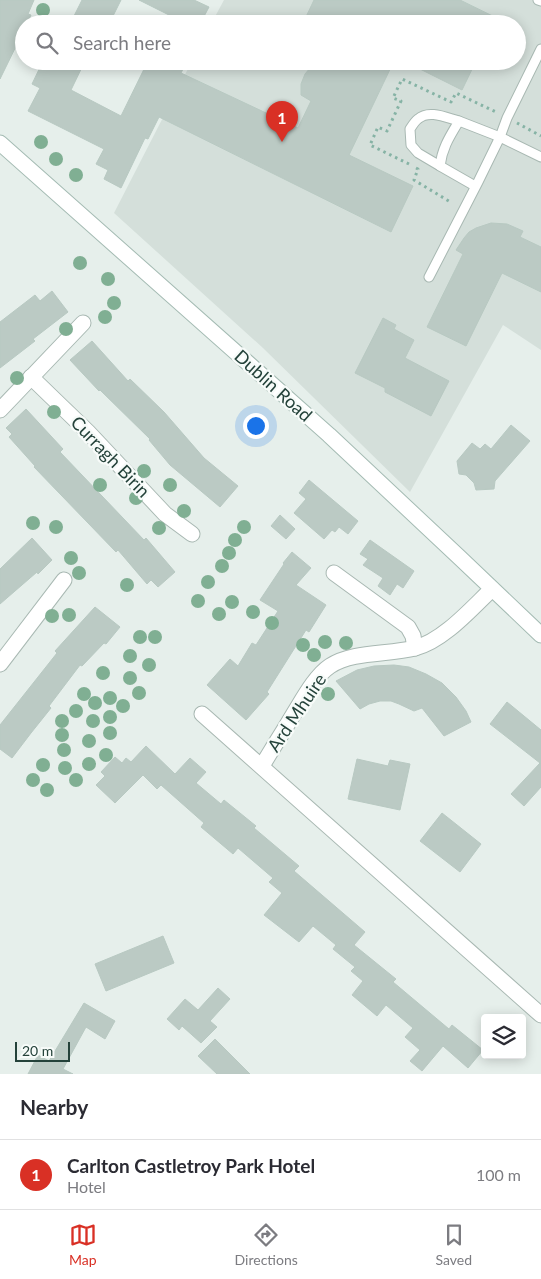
<!DOCTYPE html>
<style>
body{margin:0;font-family:Lato,sans-serif;background:#f7f7f7;color:#2b2b33}
.controls{position:absolute;right:15px;bottom:15px;display:grid;overflow:hidden;border-radius:5px;box-shadow:0 2px 12px #0003}
.controls button{width:45px;height:45px;display:grid;place-items:center;padding:0;border:0;border-bottom:1px solid #e1e1e2;background:#fff;color:#2b2b33;font:25px sans-serif}
.scale{position:absolute;left:15px;bottom:12px;width:55px;box-sizing:border-box;padding-left:5px;border:2px solid #24423a;border-top:0;font-size:14px;line-height:18px;white-space:nowrap;color:#24423a;-webkit-text-stroke:4px #f7fbf9;paint-order:stroke}
.you{position:absolute;left:255px;top:425px;width:18px;height:18px;margin:-12px;border:4px solid #fff;border-radius:50%;background:#1a73e8;box-shadow:0 0 0 8px #1a73e833}
.badge{display:grid;place-items:center;width:32px;height:32px;border-radius:50%;background:#d93025;color:#fff;font-size:16px;font-weight:700}
.pin{position:absolute;translate:-50% -41px;filter:drop-shadow(0 1px 2px #0008)}
.pin::after{content:'';position:absolute;top:26px;width:18px;height:15px;background:inherit;clip-path:polygon(0 0,100% 0,50% 100%)}
.list{margin:0;padding:0;list-style:none}
h2{display:flex;justify-content:space-between;align-items:center;height:65px;margin:0;padding:0 20px;font-size:21px}
h2 small{font-size:16px;font-weight:400;color:#7c7c81}
.list li{display:grid;grid-template-columns:32px 1fr auto;gap:15px;align-items:center;box-sizing:border-box;height:70px;padding:0 20px;border-top:1px solid #e1e1e2}
.list b{display:block;font-size:19px;white-space:nowrap}
.list p{margin:0;font-size:16px;white-space:nowrap;color:#7c7c81}
.list em{font-size:16px;font-style:normal;color:#7c7c81}
.icon{flex:none;width:28px;height:28px;fill:none;stroke:currentColor;stroke-width:2;stroke-linecap:round;stroke-linejoin:round}
.map{position:relative;flex:none;width:541px;height:1074px;overflow:hidden}
.search{position:absolute;background:#fff;box-shadow:0 2px 12px #0003;left:15px;right:15px;top:15px;height:55px;display:flex;align-items:center;gap:12px;box-sizing:border-box;padding:0 18px;border-radius:28px;color:#7c7c81;font-size:19px}
.sheet{height:135px;background:#fff}
nav{display:flex;justify-content:space-around;align-items:center;box-sizing:border-box;height:70px;border-top:1px solid #e1e1e2;background:#fff;font-size:14px;color:#7c7c81}
nav a{display:grid;justify-items:center;gap:2px}
nav .on{color:#d93025}
.map>svg:first-child{display:block}
.built{fill:#d4dfda}
.building{fill:#bbcac4;stroke:#b8c9c2}
.lines{fill:none;stroke-linecap:round;stroke-linejoin:round}
.service-casing{stroke:#a8b8b2;stroke-width:11}
.minor-casing{stroke:#a8b8b2;stroke-width:17}
.secondary-casing{stroke:#a4bbb3;stroke-width:17}
.path{stroke:#86b3a5;stroke-width:3;stroke-dasharray:2.5 4;stroke-linecap:butt}
.service{stroke:#fff;stroke-width:9}
.minor{stroke:#fff;stroke-width:15}
.secondary{stroke:#fff;stroke-width:15}
.tree{fill:#80af93}
.labels{text-anchor:middle;stroke-width:4.5;stroke-linejoin:round;paint-order:stroke}
.street-label{font-size:18px;fill:#24423a;stroke:#f7fbf9}
</style>
<div class="map">
<svg width="541" height="1074" viewBox="0 0 541 1074">
<rect width="100%" height="100%" fill="#e6efeb"/>
<polygon class="built" points="224,0 541,0 541,350 503,325 410,492 263,348 114,213 192,61 517,61 517,24 211,24"/>
<g class="building">
<polygon points="0,0 34,0 28,14 31,15 27,24 24,24 24,30 0,79"/>
<polygon points="82,0 121,0 109,24 70,24"/>
<polygon points="139,0 194,0 209,7 200,24 167,24 171,16"/>
<polygon points="314,0 460,0 509,24 314,24 305,19"/>
<polygon points="43,61 85,61 71,90 121,116 148,61 187,61 181,73 298,128 311,101 301,95 301,84 305,74 316,61 394,61 349,155 413,186 391,232 159,117 148,139 145,138 121,188 104,179 108,170 96,164 104,149 28,111 40,88 32,84"/>
<polygon points="404,61 476,61 462,90"/>
<polygon points="491,223 507,224 523,231 520,237 541,247 541,292 502,273 466,346 427,327 463,254 456,250 464,238 469,232 476,228"/>
<polygon points="52,291 68,312 33,339 35,341 0,368 0,322 35,295 40,301"/>
<polygon points="383,318 396,325 394,329 414,340 405,358 449,381 431,416 385,392 385,388 355,373"/>
<polygon points="92,341 128,381 130,379 164,412 204,458 238,486 220,507 170,465 149,440 150,439 100,390 99,391 70,360"/>
<polygon points="26,409 63,449 60,452 144,540 146,538 175,572 158,587 151,580 147,584 118,550 116,552 34,467 35,466 9,437 12,434 6,428"/>
<polygon points="511,425 530,441 495,481 494,489 476,490 474,483 466,475 459,474 457,461 472,443 480,449 485,444 491,449"/>
<polygon points="309,480 358,521 348,534 339,527 335,532 332,530 324,539 294,513 306,499 299,493"/>
<polygon points="280,515 295,529 286,539 271,526"/>
<polygon points="32,538 52,560 38,574 37,572 0,604 0,569"/>
<polygon points="370,540 414,571 403,588 397,584 390,595 378,586 383,578 363,565 368,559 360,554"/>
<polygon points="292,552 311,568 296,585 326,605 309,632 306,630 267,692 269,694 246,720 207,685 230,659 238,666 252,643 256,645 278,611 260,600 284,564 283,563"/>
<polygon points="95,607 120,627 106,644 104,643 82,666 80,665 49,706 51,708 31,733 12,758 0,749 0,725 57,653 55,651"/>
<polygon points="394,665 409,667 426,674 442,683 456,697 466,711 471,722 444,736 422,708 414,711 399,704 391,701 380,701 369,704 360,709 336,681 357,670 374,666"/>
<polygon points="507,702 541,730 541,787 524,806 511,794 540,763 490,724"/>
<polygon points="146,746 175,774 190,758 206,772 196,783 221,804 224,800 256,826 254,828 299,866 294,871 365,932 354,945 396,979 393,982 449,1029 452,1025 483,1050 468,1068 443,1046 422,1071 410,1061 420,1050 405,1037 413,1028 386,1005 377,1016 352,995 363,981 351,971 355,967 333,949 336,945 313,926 299,942 264,915 282,893 269,882 273,878 238,848 233,854 201,827 204,823 161,785 157,789 143,775 115,803 96,785 105,776 101,772 115,757 122,763 126,758 131,762"/>
<polygon points="357,759 388,766 390,760 410,764 400,810 348,799"/>
<polygon points="442,813 481,844 460,872 420,841"/>
<polygon points="163,936 174,963 106,991 95,964"/>
<polygon points="218,988 230,999 210,1021 217,1027 201,1043 182,1026 179,1030 167,1019 185,999 198,1010"/>
<polygon points="84,1003 115,1021 105,1039 86,1027 63,1069 73,1074 28,1074 38,1055 49,1061"/>
<polygon points="215,1039 250,1074 217,1074 198,1056"/>
</g>
<g class="lines">
<defs>
<g id="service">
<polyline points="538,0 541,1"/>
<path d="M440,166L418,153L411,145L410,129C412,126 415,121 418,119C429,109 447,118 459,121"/>
<path d="M475,186L440,166C442,148 450,136 459,121L500,137L541,157"/>
<polyline points="429,277 478,182 500,137 507,118 541,49"/>
</g>
<g id="minor">
<polyline points="31,377 88,432 165,514 192,534"/>
<polyline points="0,410 83,323"/>
<polyline points="334,573 408,627 413,636 415,648"/>
<polyline points="0,664 64,580"/>
<polyline points="202,714 541,1015"/>
<path d="M262,766C272,749 283,732 293,715C303,699 315,676 330,666C353,651 388,655 415,648C443,641 471,609 492,589"/>
</g>
<polyline id="secondary" points="0,143 329,435 459,557 541,635"/>
</defs>
<use href="#service" class="service-casing"/>
<use href="#minor" class="minor-casing"/>
<use href="#secondary" class="secondary-casing"/>
<g class="path">
<polyline points="517,123 541,136"/>
<polyline points="409,164 370,145 378,127 387,131 401,101 393,98 402,79 451,102 456,93 496,112"/>
<polyline points="416,168 418,169 414,180 452,203"/>
</g>
<use href="#service" class="service"/>
<use href="#minor" class="minor"/>
<use href="#secondary" class="secondary"/>
</g>
<g class="tree">
<circle cx="43" cy="10" r="7"/>
<circle cx="41" cy="142" r="7"/>
<circle cx="56" cy="159" r="7"/>
<circle cx="76" cy="175" r="7"/>
<circle cx="80" cy="263" r="7"/>
<circle cx="108" cy="279" r="7"/>
<circle cx="114" cy="303" r="7"/>
<circle cx="105" cy="317" r="7"/>
<circle cx="66" cy="329" r="7"/>
<circle cx="17" cy="378" r="7"/>
<circle cx="54" cy="412" r="7"/>
<circle cx="144" cy="471" r="7"/>
<circle cx="100" cy="485" r="7"/>
<circle cx="170" cy="485" r="7"/>
<circle cx="136" cy="498" r="7"/>
<circle cx="184" cy="511" r="7"/>
<circle cx="33" cy="523" r="7"/>
<circle cx="56" cy="527" r="7"/>
<circle cx="244" cy="527" r="7"/>
<circle cx="159" cy="528" r="7"/>
<circle cx="235" cy="540" r="7"/>
<circle cx="229" cy="553" r="7"/>
<circle cx="71" cy="558" r="7"/>
<circle cx="222" cy="566" r="7"/>
<circle cx="79" cy="573" r="7"/>
<circle cx="208" cy="582" r="7"/>
<circle cx="127" cy="585" r="7"/>
<circle cx="198" cy="601" r="7"/>
<circle cx="232" cy="602" r="7"/>
<circle cx="253" cy="612" r="7"/>
<circle cx="219" cy="614" r="7"/>
<circle cx="69" cy="615" r="7"/>
<circle cx="52" cy="616" r="7"/>
<circle cx="272" cy="623" r="7"/>
<circle cx="140" cy="637" r="7"/>
<circle cx="155" cy="637" r="7"/>
<circle cx="325" cy="642" r="7"/>
<circle cx="346" cy="643" r="7"/>
<circle cx="303" cy="645" r="7"/>
<circle cx="314" cy="655" r="7"/>
<circle cx="130" cy="656" r="7"/>
<circle cx="149" cy="665" r="7"/>
<circle cx="103" cy="673" r="7"/>
<circle cx="130" cy="678" r="7"/>
<circle cx="139" cy="693" r="7"/>
<circle cx="84" cy="694" r="7"/>
<circle cx="328" cy="694" r="7"/>
<circle cx="110" cy="698" r="7"/>
<circle cx="95" cy="703" r="7"/>
<circle cx="123" cy="706" r="7"/>
<circle cx="76" cy="711" r="7"/>
<circle cx="110" cy="717" r="7"/>
<circle cx="62" cy="721" r="7"/>
<circle cx="93" cy="721" r="7"/>
<circle cx="110" cy="733" r="7"/>
<circle cx="62" cy="735" r="7"/>
<circle cx="89" cy="741" r="7"/>
<circle cx="64" cy="750" r="7"/>
<circle cx="106" cy="755" r="7"/>
<circle cx="89" cy="764" r="7"/>
<circle cx="43" cy="765" r="7"/>
<circle cx="65" cy="768" r="7"/>
<circle cx="33" cy="780" r="7"/>
<circle cx="76" cy="780" r="7"/>
<circle cx="47" cy="790" r="7"/>
</g>
<g class="labels">
<g class="street-label">
<text transform="translate(273 386) rotate(42)" y="6">Dublin Road</text>
<text transform="translate(110 457) rotate(46)" y="6">Curragh Birin</text>
<text transform="translate(297 713) rotate(-56)" y="6">Ard Mhuire</text>
</g>
</g>
</svg>
<div class="controls">
<button><svg class="icon" aria-label="layers" viewBox="0 0 24 24"><path d="M12 4l9 5-9 5-9-5zM3 14l9 5 9-5"/></svg></button>
</div>
<div class="scale">20 m</div>
<div class="you"></div>
<div class="pin badge" style="left:282px;top:142px">1</div>
<div class="search"><svg class="icon" aria-label="search" viewBox="0 0 24 24"><circle cx="10" cy="10" r="6"/><path d="M15 15l6 6"/></svg>Search here</div>
</div>
<section class="sheet">
<h2>Nearby<small></small></h2>
<ul class="list">
<li><span class="badge">1</span><div><b>Carlton Castletroy Park Hotel</b><p>Hotel</p></div><em>100 m</em></li>
</ul>
</section>
<nav>
<a class="on"><svg class="icon" aria-label="map" viewBox="0 0 24 24"><path d="M3 6l6-2 6 2 6-2v14l-6 2-6-2-6 2zM9 4v14M15 6v14"/></svg>Map</a>
<a><svg class="icon" aria-label="directions" viewBox="0 0 24 24"><path d="M12 3l9 9-9 9-9-9zM9 14v-3h6M13 9l2 2-2 2"/></svg>Directions</a>
<a><svg class="icon" aria-label="saved" viewBox="0 0 24 24"><path d="M7 4h10v16l-5-4-5 4z"/></svg>Saved</a>
</nav>
